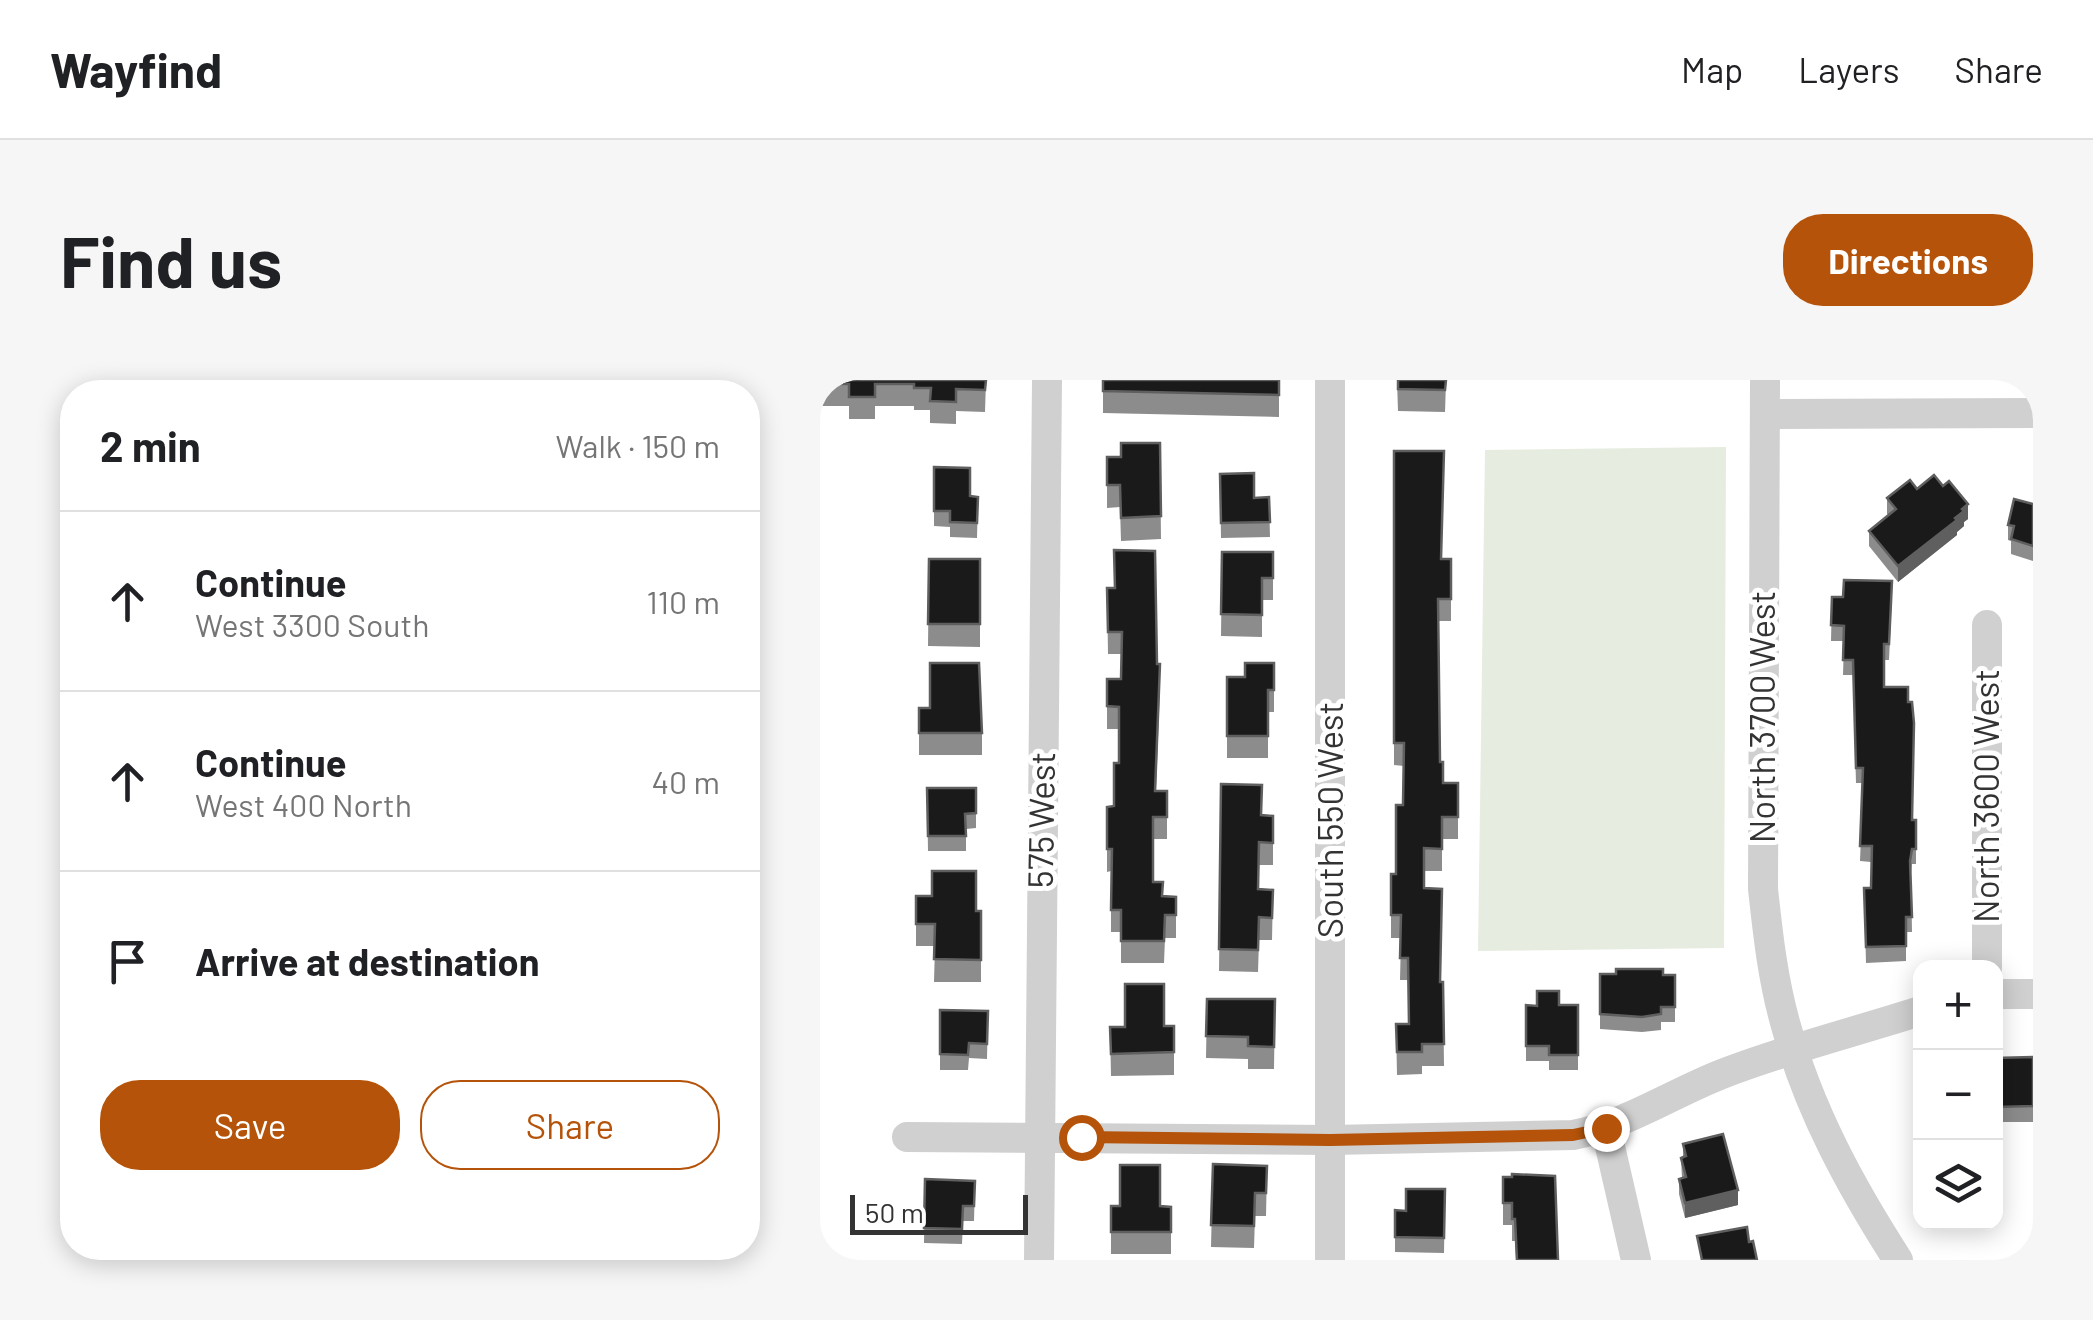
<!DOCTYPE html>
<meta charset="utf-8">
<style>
body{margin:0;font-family:Barlow,sans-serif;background:#f6f6f6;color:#202124}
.controls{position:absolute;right:30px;bottom:30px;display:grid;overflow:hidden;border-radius:20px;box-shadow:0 5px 25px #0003}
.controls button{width:90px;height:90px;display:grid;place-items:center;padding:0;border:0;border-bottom:2px solid #e0e0e0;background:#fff;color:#202124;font:50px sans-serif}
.scale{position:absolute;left:30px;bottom:25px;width:178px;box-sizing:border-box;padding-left:10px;border:5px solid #333;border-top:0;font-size:28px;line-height:35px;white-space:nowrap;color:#333;-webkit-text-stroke:8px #fff;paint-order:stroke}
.stop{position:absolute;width:30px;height:30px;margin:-22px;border:8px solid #b45309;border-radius:50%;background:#fff}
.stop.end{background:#b45309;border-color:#fff;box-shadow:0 2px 10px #0008}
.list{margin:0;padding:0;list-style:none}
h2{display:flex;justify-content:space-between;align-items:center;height:130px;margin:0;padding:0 40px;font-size:42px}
h2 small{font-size:32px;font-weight:400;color:#757577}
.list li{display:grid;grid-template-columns:65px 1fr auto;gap:30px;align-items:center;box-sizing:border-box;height:180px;padding:0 40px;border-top:2px solid #e0e0e0}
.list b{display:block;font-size:38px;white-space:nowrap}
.list p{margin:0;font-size:32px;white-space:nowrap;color:#757577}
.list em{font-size:32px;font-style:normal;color:#757577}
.actions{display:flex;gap:20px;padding:30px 40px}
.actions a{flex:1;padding:22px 0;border:2px solid #b45309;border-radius:40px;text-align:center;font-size:35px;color:#b45309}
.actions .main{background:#b45309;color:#fff}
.icon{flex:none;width:55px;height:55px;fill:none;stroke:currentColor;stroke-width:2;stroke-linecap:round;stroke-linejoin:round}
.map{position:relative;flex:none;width:1213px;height:880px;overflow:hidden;border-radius:40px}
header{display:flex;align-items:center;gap:60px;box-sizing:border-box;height:140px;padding:0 50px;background:#fff;border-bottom:2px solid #e0e0e0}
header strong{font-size:48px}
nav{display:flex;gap:55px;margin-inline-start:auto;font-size:35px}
.intro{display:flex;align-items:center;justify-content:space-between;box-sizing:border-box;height:240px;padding:0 60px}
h1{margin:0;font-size:70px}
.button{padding:25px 45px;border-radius:40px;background:#b45309;color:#fff;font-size:35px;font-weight:700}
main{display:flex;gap:60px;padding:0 60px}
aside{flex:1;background:#fff;border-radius:40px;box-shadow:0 5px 25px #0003}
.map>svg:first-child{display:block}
.green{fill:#e6ecdf}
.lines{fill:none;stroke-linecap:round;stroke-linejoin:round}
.minor{stroke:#d0d0d0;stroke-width:30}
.wall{fill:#8c8c8c}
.shaded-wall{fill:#5f5f5f}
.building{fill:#1a1a1a;stroke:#5f5f5f;stroke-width:2.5}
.route{stroke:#b45309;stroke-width:12}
.labels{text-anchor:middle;stroke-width:10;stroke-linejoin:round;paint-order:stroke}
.street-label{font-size:35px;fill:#333;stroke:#fff}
</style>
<header>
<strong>Wayfind</strong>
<nav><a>Map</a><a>Layers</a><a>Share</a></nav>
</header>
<div class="intro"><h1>Find us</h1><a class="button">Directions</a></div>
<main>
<aside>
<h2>2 min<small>Walk · 150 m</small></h2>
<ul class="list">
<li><svg class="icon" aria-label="ahead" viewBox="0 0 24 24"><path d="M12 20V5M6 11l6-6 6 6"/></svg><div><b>Continue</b><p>West 3300 South</p></div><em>110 m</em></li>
<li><svg class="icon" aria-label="ahead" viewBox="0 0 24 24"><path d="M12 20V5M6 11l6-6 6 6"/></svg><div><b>Continue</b><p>West 400 North</p></div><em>40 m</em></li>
<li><svg class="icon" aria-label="arrive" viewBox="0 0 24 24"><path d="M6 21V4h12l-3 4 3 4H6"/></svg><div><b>Arrive at destination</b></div></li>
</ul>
<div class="actions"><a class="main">Save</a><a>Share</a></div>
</aside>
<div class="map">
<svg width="1213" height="880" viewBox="0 0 1213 880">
<rect width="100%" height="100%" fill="#fff"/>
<polygon class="green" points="906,67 904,568 658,571 665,70"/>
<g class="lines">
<g class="minor">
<polyline points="510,0 510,880"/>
<path d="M945,0L943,509C948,555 953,601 966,646C989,730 1031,807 1078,880"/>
<polyline points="945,34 1213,33"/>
<polyline points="1167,245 1167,588"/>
<polyline points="1176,614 1213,614"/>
<polyline points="786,749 816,880"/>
<path d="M87,757L511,760L753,755C808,744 851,714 902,694C966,669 1035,652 1100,631"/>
<polyline points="219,880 227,0"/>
</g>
</g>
<g class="wall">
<polygon points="0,0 166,0 165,32 136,31 136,44 110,43 110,30 94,30 94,26 55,26 55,39 29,39 29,26 0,26"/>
<polygon points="283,0 459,0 459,37 283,33"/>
<polygon points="577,0 626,0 625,32 578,31"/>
<polygon points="340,63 341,159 301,161 300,127 287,128 287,77 301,77"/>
<polygon points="574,71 621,179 631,179 631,241 619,241 620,382 623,403 638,403 638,459 622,459 622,491 604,491 604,508 621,602 623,602 624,686 602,686 602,694 577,695 576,644 589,644 588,600 580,600 581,558 571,558 571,494 576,494 583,425 584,386 574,385"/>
<polygon points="114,87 150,116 158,117 157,158 130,157 130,147 114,146"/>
<polygon points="400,94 434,118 449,117 450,157 401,158"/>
<polygon points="1097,109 1148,139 1144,142 1144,146 1137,152 1137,155 1078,202 1049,166 1049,151 1069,135 1067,134 1067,118"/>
<polygon points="1213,124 1213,181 1191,174 1191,161 1188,160 1188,145"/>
<polygon points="402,172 453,172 453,220 442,220 442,257 401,256"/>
<polygon points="109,179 160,179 160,267 108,266"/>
<polygon points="287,208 337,284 340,307 336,411 347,411 347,459 333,459 333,502 343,516 356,517 356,558 345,558 344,583 301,583 301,552 291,552 291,491 287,492 287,427 294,426 299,383 299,349 287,349 287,299 301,299 302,274 288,274"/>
<polygon points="1072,216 1069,280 1064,280 1064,307 1092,440 1096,440 1096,484 1092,484 1091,494 1092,552 1086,552 1086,581 1046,583 1044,508 1051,508 1051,482 1040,481 1043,403 1036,403 1033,295 1023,295 1024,261 1011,261 1012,217"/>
<polygon points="454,283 454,332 448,332 448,378 407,378 407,297 425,297"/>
<polygon points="99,328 110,328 162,353 162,375 99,375"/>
<polygon points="401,404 442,435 453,436 453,485 439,485 438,509 453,510 452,560 439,560 438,592 399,591"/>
<polygon points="107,408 156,408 156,448 146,449 146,471 108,471"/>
<polygon points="96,516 161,531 161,602 114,602 115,566 96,566"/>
<polygon points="780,594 855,595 855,642 841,642 841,650 822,652 780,649"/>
<polygon points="387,619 455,619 454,689 428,689 428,679 386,678"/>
<polygon points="706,625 758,625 758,690 729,690 729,681 706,681"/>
<polygon points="120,630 168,631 167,679 149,678 148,690 120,690"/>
<polygon points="344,646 354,646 354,695 291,696 290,647"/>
<polygon points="1213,677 1213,742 1176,742 1176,678"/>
<polygon points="1096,694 1100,694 1100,752 1098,752"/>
<polygon points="863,764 918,825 865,838 859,814 859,799 862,798 861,778 863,777"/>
<polygon points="393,784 447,786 446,836 435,836 434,868 391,867"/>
<polygon points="683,797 738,880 696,880 695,861 692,861 692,845 683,845"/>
<polygon points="105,799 155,801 154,841 143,841 142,864 104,863"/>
<polygon points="625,809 624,873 575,872 575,830 586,831"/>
<polygon points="291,826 351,827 351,874 291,874"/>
</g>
<g class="shaded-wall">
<polygon points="1148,124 1148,139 1144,142 1144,146 1137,152 1137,155 1078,202 1078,186 1135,138"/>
<polygon points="918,810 918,825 865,838 865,823"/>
</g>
<g class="building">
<polygon points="0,0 166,0 165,10 136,9 136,22 110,21 111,8 94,8 94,4 55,4 55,17 29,17 29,4 0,4"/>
<polygon points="283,0 459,0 459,15 283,11"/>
<polygon points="578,0 626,0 625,10 578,9"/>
<polygon points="301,63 340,63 341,136 301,138 300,105 287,105 287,77 301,77"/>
<polygon points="574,71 624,71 621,179 631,179 631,219 618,219 620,382 623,382 623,403 638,403 638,437 622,437 622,469 604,468 604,508 622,509 620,602 623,602 624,664 602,664 602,672 577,672 576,644 589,644 588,578 580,578 581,535 571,535 571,494 576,494 576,425 583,425 584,363 574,363"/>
<polygon points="114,87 150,88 150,116 158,117 157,143 130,142 130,131 114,131"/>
<polygon points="434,93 434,118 449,117 450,142 401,143 400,94"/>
<polygon points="1114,95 1123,106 1129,101 1148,124 1142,129 1144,131 1135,138 1137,140 1078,186 1049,151 1076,129 1067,118 1090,100 1097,109"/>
<polygon points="1194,119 1213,124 1213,166 1191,159 1194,146 1188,145"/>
<polygon points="294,170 335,171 337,284 340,284 335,411 347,411 347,437 333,437 333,502 343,502 342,516 356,517 356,535 345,535 344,561 301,561 301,530 291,530 292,469 287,469 287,427 294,426 294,383 299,383 299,327 287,326 287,299 301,299 302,252 288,252 287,208 295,208"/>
<polygon points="402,172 453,172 453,198 442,198 442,235 401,234"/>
<polygon points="109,179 160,179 160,244 108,244"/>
<polygon points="1024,200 1072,201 1069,264 1064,264 1064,307 1088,307 1088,322 1092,322 1094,343 1092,440 1096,440 1096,469 1092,469 1090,481 1092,537 1086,537 1086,566 1046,567 1044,508 1051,508 1052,466 1040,466 1043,388 1036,388 1033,280 1023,280 1024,246 1011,245 1012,217 1023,217"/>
<polygon points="110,283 159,283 162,353 99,353 99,328 110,328"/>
<polygon points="425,283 454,283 454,310 448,310 448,356 407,356 407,297 425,297"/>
<polygon points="401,404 442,405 441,435 453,436 453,463 439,462 438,509 453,510 452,538 439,537 438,570 399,569"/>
<polygon points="107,408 156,408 156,433 145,434 146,456 108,456"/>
<polygon points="112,491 156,491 156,531 161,531 161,580 114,579 115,544 96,544 96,516 112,516"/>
<polygon points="796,589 843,589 843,595 855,595 855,627 841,627 841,634 822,637 780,634 780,594 796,594"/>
<polygon points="305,604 344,604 344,646 354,646 354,672 291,674 290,647 305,647"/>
<polygon points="717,611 739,611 739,625 758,625 758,675 729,675 729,666 706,666 706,625 717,626"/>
<polygon points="387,619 455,619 454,667 428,666 428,657 386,656"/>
<polygon points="120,630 168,631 167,664 149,663 148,675 120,674"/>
<polygon points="1213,677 1213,726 1176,727 1176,678"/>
<polygon points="1096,694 1100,694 1100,737 1098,737"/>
<polygon points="903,754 918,810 865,823 859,799 866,797 861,778 866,776 863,764"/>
<polygon points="393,784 447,786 446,813 435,813 434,846 391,845"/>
<polygon points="300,785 340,785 340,826 351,827 351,852 291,852 291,826 300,826"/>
<polygon points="692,794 735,796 738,880 697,880 695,839 692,839 692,823 683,823 683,797 692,797"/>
<polygon points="105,799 155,801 154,826 143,826 142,849 104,848"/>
<polygon points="586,809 625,809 624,858 575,857 575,830 586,831"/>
<polygon points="927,847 929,862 933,861 937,880 882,880 877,856"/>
<polygon points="1197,875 1213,880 1196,880"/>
</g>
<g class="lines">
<polyline class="route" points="261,757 510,760 753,755 786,748"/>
</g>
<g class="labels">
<g class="street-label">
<text transform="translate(943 337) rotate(-90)" y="12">North 3700 West</text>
<text transform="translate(1167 416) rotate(-90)" y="12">North 3600 West</text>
<text transform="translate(222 440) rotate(-89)" y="12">575 West</text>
<text transform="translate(511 440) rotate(-90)" y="12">South 550 West</text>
</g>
</g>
</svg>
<div class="controls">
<button>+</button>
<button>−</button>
<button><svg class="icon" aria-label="layers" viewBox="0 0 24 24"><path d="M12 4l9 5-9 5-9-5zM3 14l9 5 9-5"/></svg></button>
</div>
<div class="scale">50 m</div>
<div class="stop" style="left:261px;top:757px"></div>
<div class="stop end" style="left:786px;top:748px"></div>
</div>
</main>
